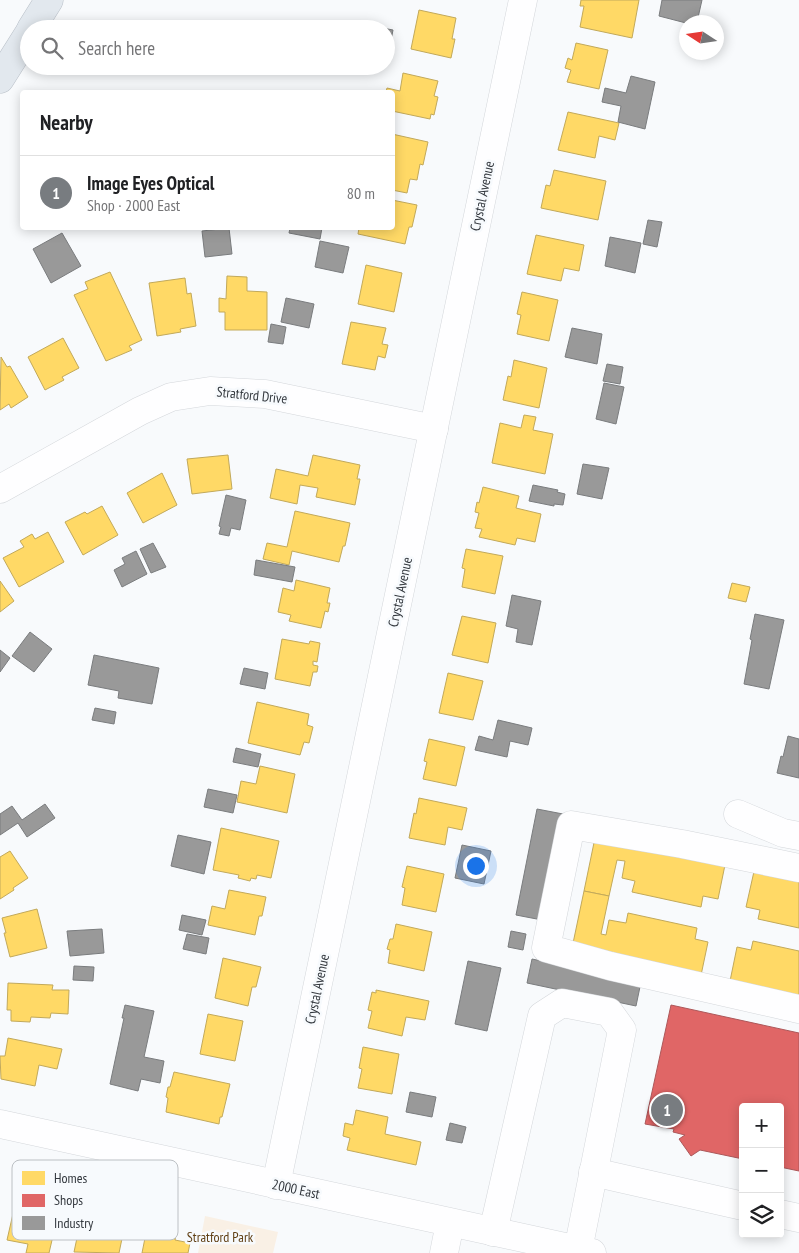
<!DOCTYPE html>
<meta charset="utf-8">
<style>
body{margin:0;font-family:"PT Sans Narrow",sans-serif;background:#f2f2f2;color:#202124}
.controls{position:absolute;right:15px;bottom:15px;display:grid;overflow:hidden;border-radius:5px;box-shadow:0 2px 12px #0003}
.controls button{width:45px;height:45px;display:grid;place-items:center;padding:0;border:0;border-bottom:1px solid #e0e0e0;background:#fff;color:#202124;font:25px sans-serif}
.compass{position:absolute;left:679px;top:15px;width:45px;height:45px;border-radius:50%;background:#fff;box-shadow:0 2px 12px #0003;rotate:282deg}
.you{position:absolute;left:475px;top:865px;width:18px;height:18px;margin:-12px;border:4px solid #fff;border-radius:50%;background:#1a73e8;box-shadow:0 0 0 8px #1a73e833}
.badge{display:grid;place-items:center;width:32px;height:32px;border-radius:50%;background:#787c80;color:#fff;font-size:16px;font-weight:700}
.pin{position:absolute;translate:-50% -50%;border:2px solid #fff;box-shadow:0 1px 5px #0006}
.list{margin:0;padding:0;list-style:none}
h2{display:flex;justify-content:space-between;align-items:center;height:65px;margin:0;padding:0 20px;font-size:21px}
h2 small{font-size:16px;font-weight:400;color:#757577}
.list li{display:grid;grid-template-columns:32px 1fr auto;gap:15px;align-items:center;box-sizing:border-box;height:75px;padding:0 20px;border-top:1px solid #e0e0e0}
.list b{display:block;font-size:19px;white-space:nowrap}
.list p{margin:0;font-size:16px;white-space:nowrap;color:#757577}
.list em{font-size:16px;font-style:normal;color:#757577}
.icon{flex:none;width:28px;height:28px;fill:none;stroke:currentColor;stroke-width:2;stroke-linecap:round;stroke-linejoin:round}
.map{position:relative;flex:none;width:799px;height:1253px;overflow:hidden}
.search{position:absolute;background:#fff;box-shadow:0 2px 12px #0003;left:20px;top:20px;width:375px;height:55px;display:flex;align-items:center;gap:12px;box-sizing:border-box;padding:0 18px;border-radius:28px;color:#757577;font-size:19px}
.panel{position:absolute;background:#fff;box-shadow:0 2px 12px #0003;left:20px;top:90px;width:375px;height:140px;border-radius:5px}
.map>svg:first-child{display:block}
.green{fill:#f9f0e5}
.homes{fill:#ffd966;stroke:#c2a95a}
.shops{fill:#e06666;stroke:#ac585a}
.industry{fill:#999;stroke:#7a7c7e}
.lines{fill:none;stroke-linecap:round;stroke-linejoin:round}
.minor-casing{stroke:#d4d7db;stroke-width:29}
.highway-casing{stroke:#b8bfc7;stroke-width:29}
.minor{stroke:#fefeff;stroke-width:28}
.highway{stroke:#e2e8ee;stroke-width:28}
.labels{text-anchor:middle;stroke-width:5;stroke-linejoin:round;paint-order:stroke}
.street-label{font-size:14px;fill:#33383e;stroke:#f7fafd}
.park-label{font-size:14px;fill:#603f14;stroke:#f7fafd}
.key{fill:#f7fafd;stroke:#bcc0c4;stroke-width:1}
.key-label{font-size:14px;fill:#33383e}
</style>
<div class="map">
<svg width="799" height="1253" viewBox="0 0 799 1253">
<rect width="100%" height="100%" fill="#f8fafc"/>
<polygon class="green" points="205,1216 278,1232 273,1253 198,1253"/>
<g class="homes">
<polygon points="581,0 639,0 632,38 580,27 584,6 580,6"/>
<polygon points="419,10 456,18 452,39 455,39 451,58 411,49"/>
<polygon points="576,43 608,50 599,89 567,82 571,70 565,68 568,58 572,60"/>
<polygon points="403,73 438,81 434,96 438,97 434,115 431,114 430,119 392,111 392,92 386,92 387,88 400,91"/>
<polygon points="568,112 619,123 615,140 599,136 595,158 558,150"/>
<polygon points="392,134 428,142 423,165 420,164 417,180 410,179 407,193 392,190"/>
<polygon points="554,170 606,181 598,220 541,208 546,185 550,186"/>
<polygon points="392,200 417,205 412,227 409,227 405,244 358,234 359,228 392,228"/>
<polygon points="536,235 584,245 579,271 564,268 561,281 527,274"/>
<polygon points="366,265 402,273 394,312 358,304"/>
<polygon points="110,272 142,340 129,346 132,350 106,361 74,295 88,289 85,282"/>
<polygon points="227,276 247,277 247,291 267,292 267,330 225,330 225,312 219,312 219,298 226,299"/>
<polygon points="185,278 187,294 191,293 196,326 180,329 181,332 157,336 149,283"/>
<polygon points="522,292 558,300 549,341 517,334 521,315 517,314"/>
<polygon points="351,322 386,328 382,344 388,345 385,358 378,356 375,370 342,364"/>
<polygon points="63,338 79,368 62,377 64,380 45,390 28,357"/>
<polygon points="1,357 7,367 10,366 28,397 11,408 9,404 0,410"/>
<polygon points="514,360 547,368 539,408 503,400 508,376 511,377"/>
<polygon points="524,415 536,417 533,430 553,434 545,474 492,463 500,423 521,428"/>
<polygon points="228,455 232,489 192,494 187,459"/>
<polygon points="313,455 360,465 357,479 360,479 355,505 316,497 318,488 300,485 297,504 270,498 276,469 308,476"/>
<polygon points="162,473 177,505 143,523 127,493"/>
<polygon points="483,487 519,496 516,508 541,514 535,542 517,538 515,545 479,537 482,529 475,528 479,513 475,512 477,502 479,503"/>
<polygon points="102,506 118,535 83,555 65,522 85,512 87,514"/>
<polygon points="295,511 350,523 345,546 343,546 339,562 292,551 289,565 263,559 267,543 287,547"/>
<polygon points="48,532 64,562 19,587 3,558 24,547 20,541 32,534 35,539"/>
<polygon points="466,549 503,556 495,594 462,587 465,569 462,568"/>
<polygon points="296,580 330,588 327,603 330,603 328,612 325,611 321,628 289,621 291,615 278,612 283,588 294,591"/>
<polygon points="0,581 14,601 0,612"/>
<polygon points="732,583 750,587 746,602 728,598"/>
<polygon points="462,616 496,623 488,663 452,655"/>
<polygon points="282,639 309,644 310,641 320,643 317,662 313,661 313,665 318,666 317,672 313,672 310,686 275,679"/>
<polygon points="448,673 483,681 473,720 439,713"/>
<polygon points="257,702 309,714 307,725 313,727 309,743 304,742 300,755 248,743"/>
<polygon points="429,739 465,747 456,786 423,779 427,762 424,761"/>
<polygon points="260,766 295,774 287,813 237,802 241,781 256,784"/>
<polygon points="419,798 467,808 462,830 448,827 445,845 409,838 414,813 416,814"/>
<polygon points="221,828 279,841 271,878 257,875 256,879 251,878 250,881 238,878 239,875 213,870"/>
<polygon points="596,833 726,860 718,899 703,896 701,907 632,892 635,881 622,878 625,861 617,860 609,896 584,891"/>
<polygon points="10,851 28,878 13,888 14,890 0,899 0,857"/>
<polygon points="407,866 444,874 436,912 402,905 405,888 402,887"/>
<polygon points="755,867 799,877 799,928 758,919 760,910 746,907"/>
<polygon points="229,890 266,897 262,916 259,916 255,935 208,925 212,906 225,909"/>
<polygon points="584,891 609,896 601,934 606,935 609,920 626,923 628,913 697,928 695,939 708,942 700,980 572,948"/>
<polygon points="37,909 47,948 10,957 4,933 6,933 2,918"/>
<polygon points="396,924 432,932 424,971 388,963 390,950 387,949 390,939 393,939"/>
<polygon points="753,941 799,951 799,1002 729,986 737,947 751,950"/>
<polygon points="223,958 261,967 256,987 252,987 248,1006 215,998"/>
<polygon points="8,983 53,985 52,990 69,990 68,1014 51,1013 50,1018 31,1017 30,1022 11,1021 11,1010 7,1010"/>
<polygon points="376,990 429,1001 425,1020 406,1017 402,1036 368,1028 372,1011 368,1010 372,992 376,993"/>
<polygon points="208,1014 243,1021 235,1061 200,1054"/>
<polygon points="8,1038 62,1049 57,1069 39,1065 35,1086 1,1079 0,1056 5,1056"/>
<polygon points="363,1047 399,1054 392,1094 358,1088 362,1069 359,1068"/>
<polygon points="174,1072 230,1084 222,1117 220,1117 219,1124 166,1112 168,1098 166,1097 168,1087 170,1087"/>
<polygon points="356,1110 388,1117 385,1134 421,1142 416,1165 347,1150 350,1138 343,1136 345,1123 353,1125"/>
<polygon points="15,1205 35,1210 36,1206 59,1210 49,1253 26,1253 28,1244 7,1240"/>
<polygon points="81,1219 99,1223 99,1220 109,1222 108,1225 124,1229 119,1253 74,1252"/>
<polygon points="165,1232 176,1234 175,1240 190,1243 188,1253 142,1253 146,1233 164,1237"/>
</g>
<polygon class="shops" points="671,1005 799,1033 799,1171 780,1167 780,1107 743,1107 743,1159 700,1150 691,1156 679,1139 685,1135 673,1132 674,1129 645,1124"/>
<g class="industry">
<polygon points="662,0 702,0 697,22 686,23 659,16"/>
<polygon points="367,25 393,30 388,56 386,56 386,29 367,29"/>
<polygon points="631,76 655,82 645,129 618,122 621,106 602,102 605,88 626,93"/>
<polygon points="648,220 662,222 657,247 643,244"/>
<polygon points="229,228 232,254 205,257 202,231"/>
<polygon points="290,228 322,228 320,239 289,233"/>
<polygon points="62,233 81,266 51,283 33,249"/>
<polygon points="610,237 641,243 635,273 605,266"/>
<polygon points="320,241 349,247 343,273 315,267"/>
<polygon points="286,298 314,304 309,328 281,322"/>
<polygon points="271,324 286,327 283,344 268,342"/>
<polygon points="572,328 602,334 597,364 565,357"/>
<polygon points="607,364 623,367 620,384 603,381"/>
<polygon points="604,383 624,387 616,424 596,419"/>
<polygon points="583,464 609,468 602,499 577,494"/>
<polygon points="533,485 558,490 557,492 565,494 563,505 554,504 554,506 529,501"/>
<polygon points="226,495 246,500 240,530 231,528 229,536 219,534 221,527 219,526"/>
<polygon points="153,543 166,567 151,573 140,549"/>
<polygon points="136,551 147,574 122,587 114,570 125,564 122,558"/>
<polygon points="256,560 295,567 292,582 254,575"/>
<polygon points="512,595 541,601 532,645 516,642 518,629 506,626"/>
<polygon points="755,614 784,620 769,689 744,684 752,640 750,639"/>
<polygon points="30,632 52,649 34,672 12,656"/>
<polygon points="0,650 10,658 0,672"/>
<polygon points="94,655 159,668 152,704 118,698 119,691 88,685"/>
<polygon points="244,668 268,673 265,689 240,684"/>
<polygon points="95,708 116,712 114,724 92,720"/>
<polygon points="498,720 532,728 528,745 510,741 507,757 475,750 479,736 493,740"/>
<polygon points="788,736 799,739 799,778 777,773 781,756 783,757"/>
<polygon points="236,748 261,754 258,767 233,762"/>
<polygon points="208,789 237,795 233,813 204,807"/>
<polygon points="45,804 55,818 27,837 18,823 0,835 0,814 12,806 22,820"/>
<polygon points="537,809 563,814 542,920 516,915"/>
<polygon points="178,835 211,842 204,874 171,866"/>
<polygon points="462,845 491,851 484,884 455,878"/>
<polygon points="182,915 206,920 202,935 179,930"/>
<polygon points="102,929 104,953 70,956 67,931"/>
<polygon points="511,931 526,934 523,950 508,947"/>
<polygon points="187,934 209,938 206,954 183,949"/>
<polygon points="532,959 641,982 636,1006 527,983"/>
<polygon points="468,961 501,968 487,1031 455,1024"/>
<polygon points="74,966 94,967 93,981 73,980"/>
<polygon points="125,1005 154,1011 144,1057 164,1061 160,1083 141,1079 138,1091 110,1084 124,1018 122,1018"/>
<polygon points="410,1092 436,1097 432,1117 406,1112"/>
<polygon points="450,1123 466,1127 462,1143 446,1140"/>
</g>
<g class="lines">
<defs>
<g id="minor">
<polyline points="0,489 140,411 171,397 210,391 265,394 434,429"/>
<polyline points="738,814 783,833 799,836"/>
<polyline points="799,868 682,844 571,825 546,948 610,966 799,1009"/>
<polyline points="0,1124 592,1253"/>
<polyline points="593,1172 743,1206"/>
<polyline points="276,1185 523,0"/>
<polyline points="780,1214 799,1218"/>
<polyline points="493,1232 542,1016 562,1003 609,1012 622,1030 578,1250"/>
<polyline points="444,1253 450,1223"/>
</g>
<g id="highway">
<polyline points="31,29 49,0"/>
<polyline points="0,79 29,33"/>
</g>
</defs>
<use href="#minor" class="minor-casing"/>
<use href="#highway" class="highway-casing"/>
<use href="#minor" class="minor"/>
<use href="#highway" class="highway"/>
</g>
<g class="labels">
<g class="street-label">
<text transform="translate(482 196) rotate(-78)" y="5">Crystal Avenue</text>
<text transform="translate(252 395) rotate(6)" y="5">Stratford Drive</text>
<text transform="translate(400 592) rotate(-78)" y="5">Crystal Avenue</text>
<text transform="translate(317 989) rotate(-78)" y="5">Crystal Avenue</text>
<text transform="translate(296 1189) rotate(12)" y="5">2000 East</text>
</g>
<g class="park-label">
<text x="220" y="1242">Stratford Park</text>
</g>
</g>
<rect x="12" y="1160" width="166" height="80" rx="8" class="key"/>
<rect x="22" y="1171" width="23" height="14" fill="#ffd966"/>
<rect x="22" y="1194" width="23" height="13" fill="#e06666"/>
<rect x="22" y="1216" width="23" height="14" fill="#999"/>
<g class="key-label">
<text x="54" y="1183">Homes</text>
<text x="54" y="1205">Shops</text>
<text x="54" y="1228">Industry</text>
</g>
</svg>
<div class="controls">
<button>+</button>
<button>−</button>
<button><svg class="icon" aria-label="layers" viewBox="0 0 24 24"><path d="M12 4l9 5-9 5-9-5zM3 14l9 5 9-5"/></svg></button>
</div>
<svg class="compass" viewBox="-18 -18 36 36"><path d="M0-13l5 13h-10z" fill="#e53935"/><path d="M0 13l5-13h-10z" fill="#757577"/></svg>
<div class="you"></div>
<div class="pin badge" style="left:667px;top:1110px">1</div>
<div class="search"><svg class="icon" aria-label="search" viewBox="0 0 24 24"><circle cx="10" cy="10" r="6"/><path d="M15 15l6 6"/></svg>Search here</div>
<section class="panel">
<h2>Nearby<small></small></h2>
<ul class="list">
<li><span class="badge">1</span><div><b>Image Eyes Optical</b><p>Shop · 2000 East</p></div><em>80 m</em></li>
</ul>
</section>
</div>
